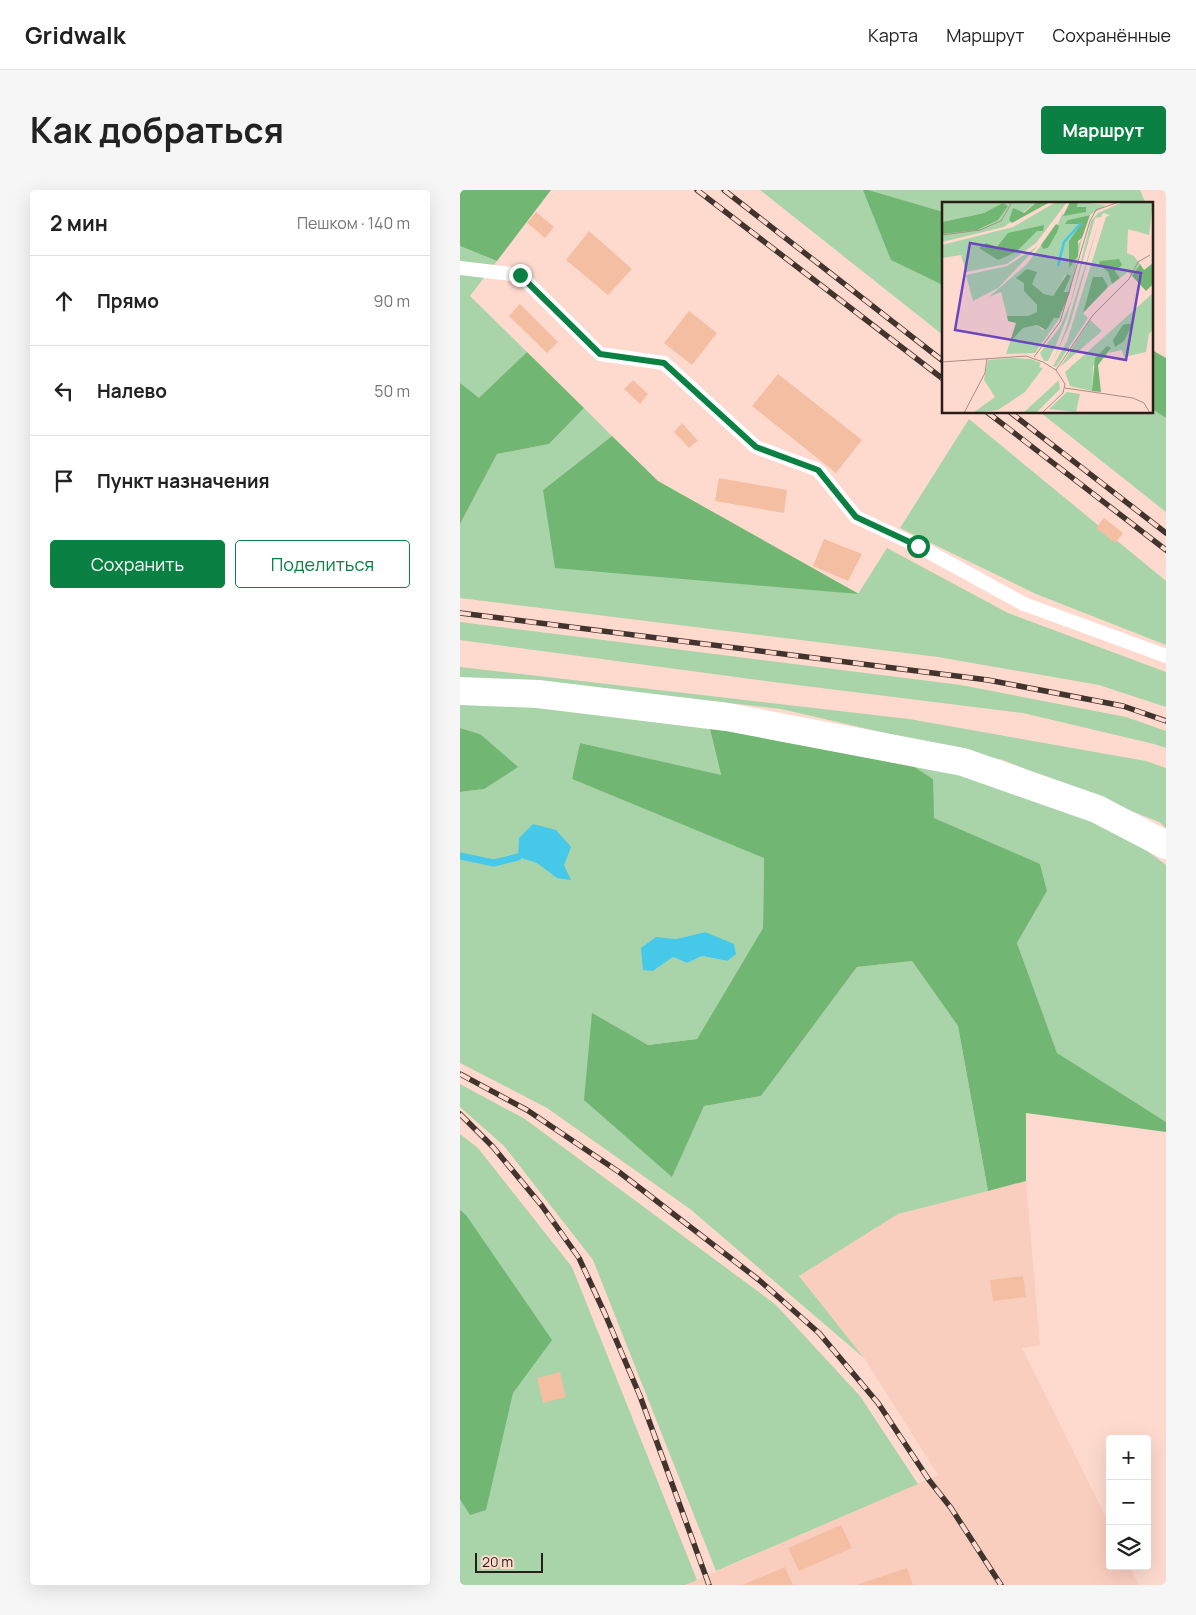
<!DOCTYPE html>
<html lang="ru">
<meta charset="utf-8">
<style>
body{margin:0;font-family:Manrope,sans-serif;background:#f6f6f6;color:#222}
.controls{position:absolute;right:15px;bottom:15px;display:grid;overflow:hidden;border-radius:5px;box-shadow:0 5px 20px #0002}
.controls button{width:45px;height:45px;display:grid;place-items:center;padding:0;border:0;border-bottom:1px solid #e0e0e0;background:#fff;color:#222;font:25px sans-serif}
.scale{position:absolute;left:15px;bottom:12px;width:68px;box-sizing:border-box;padding-left:5px;border:2px solid #291d18;border-top:0;font-size:14px;line-height:18px;white-space:nowrap;color:#291d18;-webkit-text-stroke:4px #fedace;paint-order:stroke}
.stop{position:absolute;width:15px;height:15px;margin:-11px;border:4px solid #0b8043;border-radius:50%;background:#fff}
.stop.end{background:#0b8043;border-color:#fff;box-shadow:0 1px 5px #0008}
.list{margin:0;padding:0;list-style:none}
h2{display:flex;justify-content:space-between;align-items:center;height:65px;margin:0;padding:0 20px;font-size:21px}
h2 small{font-size:16px;font-weight:400;color:#767676}
.list li{display:grid;grid-template-columns:32px 1fr auto;gap:15px;align-items:center;box-sizing:border-box;height:90px;padding:0 20px;border-top:1px solid #e0e0e0}
.list b{display:block;font-size:19px;white-space:nowrap}
.list em{font-size:16px;font-style:normal;color:#767676}
.actions{display:flex;gap:10px;padding:15px 20px}
.actions a{flex:1;padding:11px 0;border:1px solid #0b8043;border-radius:5px;text-align:center;font-size:18px;color:#0b8043}
.actions .main{background:#0b8043;color:#fff}
.icon{flex:none;width:28px;height:28px;fill:none;stroke:currentColor;stroke-width:2;stroke-linecap:round;stroke-linejoin:round}
.map{position:relative;flex:none;width:706px;height:1395px;overflow:hidden;border-radius:5px}
header{display:flex;align-items:center;gap:30px;box-sizing:border-box;height:70px;padding:0 25px;background:#fff;border-bottom:1px solid #e0e0e0}
header strong{font-size:24px}
nav{display:flex;gap:28px;margin-inline-start:auto;font-size:18px}
.intro{display:flex;align-items:center;justify-content:space-between;box-sizing:border-box;height:120px;padding:0 30px}
h1{margin:0;font-size:35px}
.button{padding:12px 22px;border-radius:5px;background:#0b8043;color:#fff;font-size:18px;font-weight:700}
main{display:flex;gap:30px;padding:0 30px}
aside{flex:1;background:#fff;border-radius:5px;box-shadow:0 5px 20px #0002}
.map>svg:first-child{display:block}
.built{fill:#facebf}
.green{fill:#a9d3a9;fill-rule:evenodd}
.forest{fill:#71b672}
.water{fill:#46c8e9}
.lines{fill:none;stroke-linecap:round;stroke-linejoin:round}
.stream{stroke:#46c8e9;stroke-width:7}
.building{fill:#f4bea3}
.service{stroke:#fff;stroke-width:14}
.tertiary{stroke:#fff;stroke-width:28}
.rail-casing{stroke:#41332d;stroke-width:5.5}
.rail{stroke:#fedace;stroke-width:4;stroke-dasharray:11;stroke-linecap:butt}
.route{stroke:#0b8043;stroke-width:6}
.inset-river{fill:none;stroke:#46c8e9;stroke-width:2.5}
.inset-road{fill:none;stroke:#a98e85;stroke-width:1}
.view{fill:#6b46bf;fill-opacity:0.15;stroke:#6b46bf;stroke-width:2.5}
.inset-edge{fill:none;stroke:#291d18;stroke-width:2.5}
</style>
<header>
<strong>Gridwalk</strong>
<nav><a>Карта</a><a>Маршрут</a><a>Сохранённые</a></nav>
</header>
<div class="intro"><h1>Как добраться</h1><a class="button">Маршрут</a></div>
<main>
<aside>
<h2>2 мин<small>Пешком · 140 m</small></h2>
<ul class="list">
<li><svg class="icon" aria-label="ahead" viewBox="0 0 24 24"><path d="M12 20V5M6 11l6-6 6 6"/></svg><div><b>Прямо</b></div><em>90 m</em></li>
<li><svg class="icon" aria-label="left" viewBox="0 0 24 24"><path d="M17 20v-9H6M10 6l-5 5 5 5"/></svg><div><b>Налево</b></div><em>50 m</em></li>
<li><svg class="icon" aria-label="arrive" viewBox="0 0 24 24"><path d="M6 21V4h12l-3 4 3 4H6"/></svg><div><b>Пункт назначения</b></div></li>
</ul>
<div class="actions"><a class="main">Сохранить</a><a>Поделиться</a></div>
</aside>
<div class="map">
<svg width="706" height="1395" viewBox="0 0 706 1395">
<rect width="100%" height="100%" fill="#fedace"/>
<polygon class="built" points="566,991 580,1155 562,1158 650,1335 650,1376 670,1376 679,1395 225,1395 478,1285 404,1168 339,1086 438,1024"/>
<g class="green">
<polygon points="300,0 680,0 686,14 483,14 483,145"/>
<polygon points="0,56 37,71 10,106 67,162 19,209 0,193"/>
<polygon points="124,218 152,246 83,300 398,404 427,358 548,423 706,482 706,517 639,495 478,467 0,408 0,334 37,264 89,254"/>
<polygon points="692,219 706,228 706,322 581,223 692,222"/>
<polygon points="509,229 706,391 706,455 576,404 440,338"/>
<polygon points="0,432 501,495 666,527 706,541 706,558 694,554 563,523 321,493 0,450"/>
<polygon points="0,477 449,529 686,571 706,578 706,638 699,632 543,570 321,519 66,490 0,489"/>
<path d="M0,515H94L249,535L261,586L120,553L112,589L304,667L303,738L237,849L188,855L132,824L212,986L244,916L301,906L397,777L452,771L498,836L528,1001L438,1024L339,1086L404,1168L230,1019L87,918L0,873V602L24,599L20,544L0,538ZM245,742L267,771L242,766L227,773L213,767L193,781L196,748L216,749Z"/>
<polygon points="450,574 517,586 663,643 706,675 706,932 597,864 557,753 587,701 580,675 473,628 473,589"/>
<polygon points="0,894 65,929 315,1114 400,1206 458,1294 256,1381 133,1070 44,956 0,917"/>
<polygon points="0,944 18,958 112,1077 237,1390 225,1395 0,1395"/>
</g>
<g class="forest">
<polygon points="0,0 91,0 37,71 0,56"/>
<polygon points="403,0 408,0 483,22 483,95 431,70"/>
<polygon points="692,160 706,168 706,228 692,219"/>
<polygon points="67,162 124,218 89,254 37,264 0,334 0,193 19,208"/>
<polygon points="152,246 198,291 399,404 95,378 83,300"/>
<polygon points="249,535 450,574 473,589 474,628 580,674 587,701 557,753 597,863 706,932 706,942 566,923 566,991 528,1001 498,836 452,771 397,777 301,906 244,916 212,987 124,910 132,823 188,855 237,849 303,738 304,668 112,589 120,553 261,585"/>
<polygon points="0,538 20,544 58,577 24,599 0,602"/>
<polygon points="0,1020 6,1025 92,1150 53,1203 26,1320 10,1325 0,1309"/>
</g>
<g class="water">
<polygon points="73,634 96,640 111,657 104,675 111,690 97,688 77,673 58,667 59,648"/>
<polygon points="245,742 274,754 276,764 267,771 242,766 227,773 213,767 193,781 183,780 181,758 196,747 216,749"/>
</g>
<g class="lines">
<polyline class="stream" points="0,666 34,673 58,667"/>
</g>
<g class="building">
<polygon points="76,22 94,37 85,48 67,33"/>
<polygon points="129,41 172,79 148,105 106,70"/>
<polygon points="60,114 98,152 87,163 49,126"/>
<polygon points="229,121 257,143 232,175 204,153"/>
<polygon points="318,184 402,250 376,283 292,216"/>
<polygon points="173,190 188,204 180,214 164,199"/>
<polygon points="222,233 238,251 229,258 214,242"/>
<polygon points="259,288 327,300 324,323 255,311"/>
<polygon points="644,328 663,343 655,353 636,338"/>
<polygon points="364,349 402,364 388,391 353,376"/>
<polygon points="563,1086 566,1107 533,1111 530,1090"/>
<polygon points="100,1182 106,1207 83,1213 77,1188"/>
<polygon points="381,1335 392,1358 339,1381 328,1358"/>
<polygon points="325,1377 333,1395 282,1395"/>
<polygon points="447,1378 453,1395 396,1395"/>
</g>
<g class="lines">
<polyline class="service" points="0,78 60,85 140,164 204,173 296,257 358,280 396,327 458,356 564,414 706,466"/>
<polyline class="tertiary" points="0,501 78,504 267,527 503,572 637,619 706,655"/>
<defs>
<g id="rail">
<polyline points="237,0 483,189"/>
<polyline points="264,0 483,171"/>
<polyline points="527,222 706,360"/>
<polyline points="550,222 706,343"/>
<polyline points="0,423 528,490 663,516 706,531"/>
<polyline points="0,884 67,920 159,982 299,1090 359,1143 418,1213 469,1290 491,1318 541,1395"/>
<polyline points="0,924 33,957 82,1016 119,1068 145,1124 180,1206 249,1395"/>
</g>
</defs>
<use href="#rail" class="rail-casing"/>
<use href="#rail" class="rail"/>
</g>
<g class="lines">
<polyline class="route" points="60,85 140,164 204,173 296,257 358,280 396,327 458,356"/>
</g>
<g transform="translate(482 12)">
<rect width="211" height="211" fill="#fedace"/>
<path d="M0,0H95L62,25L0,40V32L61,1L42,11L0,20ZM114,0H125L94,41L65,62L24,70L19,53L0,56V43L71,25ZM136,0L164,3L148,13L126,18L124,22L139,21V26L127,39L136,54L134,46L140,36L128,90L122,91L129,74L124,72L111,94L102,92L90,82V76L82,81V89L95,103V110L86,114H65L59,90L47,95L85,62L99,43L101,47L106,46L121,10V13L135,5ZM181,0H211L207,33L186,27L185,51L192,54L198,62L190,74L186,70L178,76L173,69L157,63L166,70L170,82L166,85L161,75L141,111L146,116L114,165L111,164L125,139L164,15L168,13L161,11L159,15L153,16L125,115L114,143L106,159H102L98,151L118,125L129,99L149,19L156,11ZM157,19L128,122L110,161L123,129ZM96,44L56,86L31,99L24,73L65,64ZM211,91V127L207,132L204,150L182,155L180,148L166,151L169,146L151,164L150,189L128,184L123,170ZM119,114L93,151L64,152L68,140L80,126L95,123L101,128L112,116ZM148,118L160,129L118,165ZM69,156L89,157L99,161L97,165L101,166L83,190L56,208L31,211L53,195L42,178L46,158ZM117,178L118,187L94,211H81ZM125,190L138,192L134,210L107,207Z" fill="#a9d3a9"/>
<path d="M95,0H108L70,21L67,18L71,6L82,11ZM128,0H136L135,5H144V10L121,14ZM61,1L66,4L56,18L35,28L0,32V20L42,11ZM148,13L140,36L136,39V54L127,66V39L139,22H123L126,18ZM114,22L117,24L115,30L106,46L101,47L99,43ZM102,23L101,29H95L74,50L56,58L37,46L44,41L55,45L66,31ZM177,57L180,63L173,69L178,76L170,82L166,70L157,63L158,59ZM211,61V82L204,89L190,74L198,62L202,68ZM85,67L95,70L90,82L102,92L111,94L125,72L129,74L122,90H128L117,116H112L104,128L95,123L81,126L68,140L74,121L66,119L65,114H86L95,110V103L82,89V81L74,76ZM151,75H161L166,85L141,111ZM191,121L182,139L173,145L171,138L181,123ZM165,144L169,146L156,163L159,190L150,189L153,156Z" fill="#71b672"/>
<path class="inset-river" d="M116,64L122,40L139,21"/>
<path class="inset-road" d="M0,33L38,28L59,19L70,0M92,155L118,120L148,19L154,8L177,0M0,160L84,154L101,160L114,168L123,182L121,191L100,211M114,168L151,113L187,77L196,60L208,53M123,186L191,196L202,201L208,211M22,211L43,171L45,156"/>
<path class="view" d="M28,41L199,71L184,158L13,128Z"/>
<rect width="211" height="211" class="inset-edge"/>
</g>
</svg>
<div class="controls">
<button>+</button>
<button>−</button>
<button><svg class="icon" aria-label="layers" viewBox="0 0 24 24"><path d="M12 4l9 5-9 5-9-5zM3 14l9 5 9-5"/></svg></button>
</div>
<div class="scale">20 m</div>
<div class="stop" style="left:458px;top:356px"></div>
<div class="stop end" style="left:60px;top:85px"></div>
</div>
</main>
